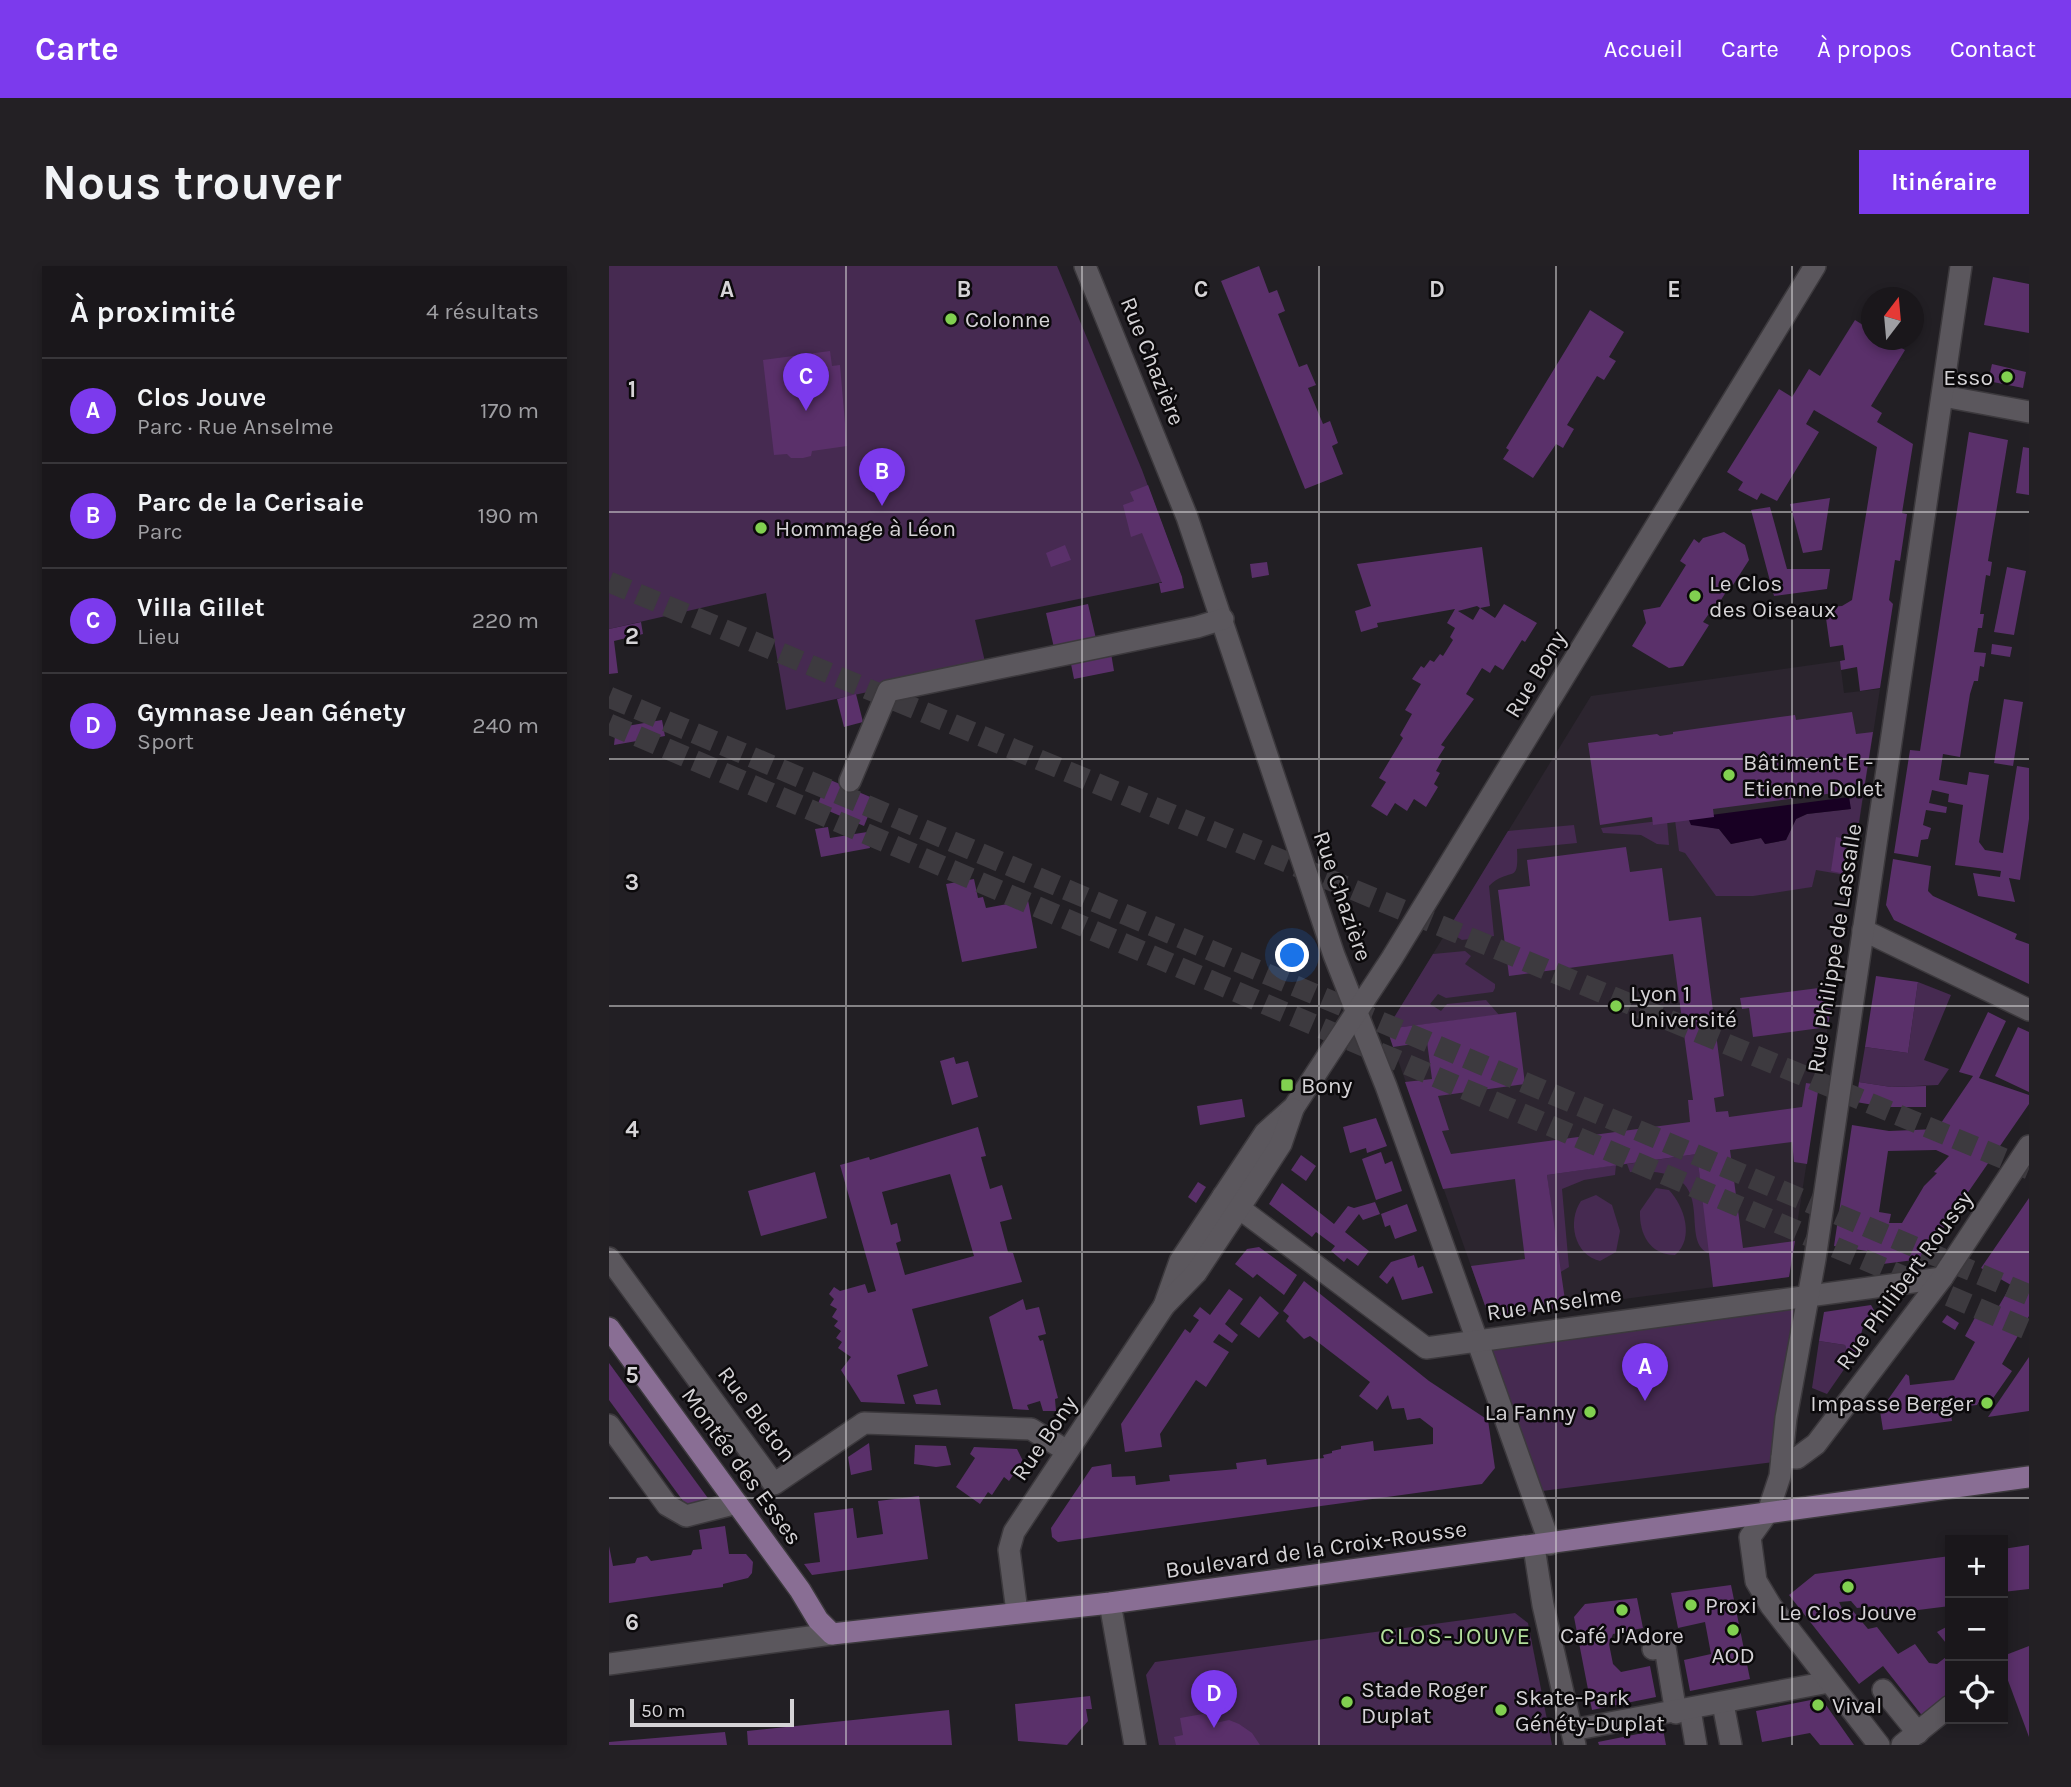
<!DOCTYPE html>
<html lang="fr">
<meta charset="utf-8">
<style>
body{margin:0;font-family:Karla,sans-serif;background:#232024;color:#f1f3f6}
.controls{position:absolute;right:21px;bottom:21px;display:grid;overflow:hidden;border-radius:0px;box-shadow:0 4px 10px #0003}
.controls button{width:63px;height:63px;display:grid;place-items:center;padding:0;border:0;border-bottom:2px solid #38363a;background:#1a171b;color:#f1f3f6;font:35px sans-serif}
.compass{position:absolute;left:1252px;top:21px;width:63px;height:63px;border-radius:50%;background:#1a171b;box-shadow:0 4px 10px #0003;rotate:16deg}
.scale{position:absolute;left:21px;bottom:18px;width:164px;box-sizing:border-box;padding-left:7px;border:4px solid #d5d3d6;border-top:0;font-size:19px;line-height:24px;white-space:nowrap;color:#d5d3d6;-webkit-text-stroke:5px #0b090b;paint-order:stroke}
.you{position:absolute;left:684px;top:690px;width:24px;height:24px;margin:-18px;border:5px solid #fff;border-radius:50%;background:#1a73e8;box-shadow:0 0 0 10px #1a73e833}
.badge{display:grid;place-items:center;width:46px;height:46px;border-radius:50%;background:#7c3aed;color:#fff;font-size:23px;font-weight:700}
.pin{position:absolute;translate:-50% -58px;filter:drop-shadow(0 2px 4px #0008)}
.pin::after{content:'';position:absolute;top:37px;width:24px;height:21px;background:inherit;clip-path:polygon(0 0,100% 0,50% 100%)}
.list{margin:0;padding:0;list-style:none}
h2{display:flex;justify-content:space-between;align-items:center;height:91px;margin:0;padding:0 28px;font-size:30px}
h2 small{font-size:23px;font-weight:400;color:#9f9fa3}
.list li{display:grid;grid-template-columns:46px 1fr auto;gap:21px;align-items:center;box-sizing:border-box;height:105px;padding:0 28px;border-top:2px solid #38363a}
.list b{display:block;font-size:26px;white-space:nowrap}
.list p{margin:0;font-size:23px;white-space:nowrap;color:#9f9fa3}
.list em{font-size:23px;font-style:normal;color:#9f9fa3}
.icon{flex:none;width:38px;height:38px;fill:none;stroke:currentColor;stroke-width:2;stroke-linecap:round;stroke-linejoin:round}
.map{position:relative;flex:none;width:1420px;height:1479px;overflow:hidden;border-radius:0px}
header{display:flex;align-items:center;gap:42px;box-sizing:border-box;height:98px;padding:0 35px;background:#7c3aed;color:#fff}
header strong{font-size:33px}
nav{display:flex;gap:38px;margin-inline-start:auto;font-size:24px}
.intro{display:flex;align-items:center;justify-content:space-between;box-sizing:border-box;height:168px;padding:0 42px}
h1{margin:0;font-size:49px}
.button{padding:18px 32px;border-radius:0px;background:#7c3aed;color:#fff;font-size:24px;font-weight:700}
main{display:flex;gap:42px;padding:0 42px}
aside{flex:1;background:#1a171b;border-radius:0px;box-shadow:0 4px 10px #0003}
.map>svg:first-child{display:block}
.built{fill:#2c252f}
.green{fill:#462a51}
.water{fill:#180023}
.building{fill:#5a306a;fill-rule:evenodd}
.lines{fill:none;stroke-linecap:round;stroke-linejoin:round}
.minor-tunnel{stroke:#3d3a3f;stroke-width:21;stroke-dasharray:21 10;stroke-linecap:butt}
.major-tunnel{stroke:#3d3a3f;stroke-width:21;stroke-dasharray:21 10;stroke-linecap:butt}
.minor-casing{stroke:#3c393d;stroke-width:24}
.major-casing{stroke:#3c393d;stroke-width:24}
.minor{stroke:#5b575d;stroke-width:21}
.major{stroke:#896e94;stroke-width:21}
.grid{fill:none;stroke:#d5d3d6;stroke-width:2;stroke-opacity:0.55}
.poi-dot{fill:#81d050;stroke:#0b090b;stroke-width:2.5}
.labels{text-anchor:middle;stroke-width:5;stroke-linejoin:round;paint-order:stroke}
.poi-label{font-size:23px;fill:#d5d3d6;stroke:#0b090b;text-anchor:start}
.street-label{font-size:23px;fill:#d5d3d6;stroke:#0b090b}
.neighbourhood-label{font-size:24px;letter-spacing:2px;fill:#b2de9b;stroke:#0b090b}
.grid-label{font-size:23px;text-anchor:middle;font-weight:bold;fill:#d5d3d6;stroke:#0b090b;stroke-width:5;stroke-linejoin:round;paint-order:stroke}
</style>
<header>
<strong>Carte</strong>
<nav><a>Accueil</a><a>Carte</a><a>À propos</a><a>Contact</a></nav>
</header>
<div class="intro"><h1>Nous trouver</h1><a class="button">Itinéraire</a></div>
<main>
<aside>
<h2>À proximité<small>4 résultats</small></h2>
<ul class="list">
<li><span class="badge">A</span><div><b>Clos Jouve</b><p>Parc · Rue Anselme</p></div><em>170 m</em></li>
<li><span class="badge">B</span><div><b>Parc de la Cerisaie</b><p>Parc</p></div><em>190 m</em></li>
<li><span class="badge">C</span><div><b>Villa Gillet</b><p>Lieu</p></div><em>220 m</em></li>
<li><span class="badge">D</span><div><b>Gymnase Jean Génety</b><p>Sport</p></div><em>240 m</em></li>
</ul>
</aside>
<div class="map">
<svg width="1420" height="1479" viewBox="0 0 1420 1479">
<rect width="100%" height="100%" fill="#221f24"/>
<polygon class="built" points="1231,395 1235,427 1271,423 1180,1011 880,1051 778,763 982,430"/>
<g class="green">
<polygon points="0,0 448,0 533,204 573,312 366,354 377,400 177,444 157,327 0,363"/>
<polygon points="1254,529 1242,610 1207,604 1203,621 1144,630 1107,630 1076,587 1070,585 1066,554 1079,552 1088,559 1110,563 1122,578 1152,572 1157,578 1177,574 1187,553 1198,548 1241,543 1240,531"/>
<polygon points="1058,554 1060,579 1048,578 1032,569 994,567 992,562"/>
<path d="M965,559L968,577L908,583C910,621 902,599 880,620L885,670L853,674L838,665L899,565Z"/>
<polygon points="856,685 862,690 856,698 886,718 886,722 884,726 837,732 829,728 821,738 832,745 838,738 877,734 890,749 778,763 824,688"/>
<polygon points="1309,716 1342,729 1315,794 1340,803 1329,819 1282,821 1250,816 1256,781 1299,787"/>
<path d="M1088,888L1101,986L1099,987C1067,972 1117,898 1021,906L1018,898Z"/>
<polygon points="1007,899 1006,909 975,914 953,923 960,1001 950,1007 938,909"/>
<path d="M1047,922L1060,924C1075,940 1086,972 1066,989C1041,989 1030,968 1031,945Z"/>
<path d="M987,929L1003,939L1011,965L1007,986L991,995C965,989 958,955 972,935Z"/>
<polygon points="1199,1029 1173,1195 925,1226 868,1075"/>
<polygon points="1210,1075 1236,1079 1238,1085 1247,1086 1218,1128 1203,1122"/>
<polygon points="906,1347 919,1357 943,1479 550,1479 537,1409 546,1396"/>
</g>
<polygon class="water" points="1240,531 1242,543 1198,548 1187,553 1177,574 1156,578 1152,572 1122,578 1110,563 1082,559 1079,552"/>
<g class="building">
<polygon points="650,0 660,27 668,24 676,45 669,48 690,101 698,98 707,119 699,122 714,158 721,155 729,177 723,180 734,208 696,223 612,15"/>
<polygon points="1384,11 1420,18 1420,67 1375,59"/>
<polygon points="981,44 1015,66 1000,91 1007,95 995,114 988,110 958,159 965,163 954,182 947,178 924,212 894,193 900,184 897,182"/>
<polygon points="1246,54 1262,64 1262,74 1278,74 1296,84 1262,140 1273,147 1268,156 1304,178 1293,247 1298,248 1291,295 1286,294 1280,334 1284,338 1271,422 1251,425 1248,401 1232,404 1231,395 1236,394 1234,379 1221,381 1216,345 1219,341 1233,340 1243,334 1268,181 1205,144 1197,158 1210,166 1168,235 1152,227 1148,234 1129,224 1134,216 1118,206 1170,123 1183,131 1200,103 1211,110"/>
<polygon points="221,85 223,100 231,99 238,180 203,185 202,190 194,192 182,192 178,188 165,189 154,94"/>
<polygon points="1383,98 1417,106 1414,122 1379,115"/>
<polygon points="1360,166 1399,174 1379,295 1383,296 1381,310 1377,309 1371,348 1375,348 1373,362 1369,362 1365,386 1377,387 1375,401 1371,400 1369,415 1365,415 1361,428 1351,491 1334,488 1330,514 1358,519 1360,506 1380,509 1370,576 1376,584 1394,587 1408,500 1420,502 1420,553 1411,614 1400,612 1406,636 1369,630 1364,607 1391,611 1392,605 1346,599 1354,539 1339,536 1340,528 1323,524 1320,537 1338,541 1337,547 1317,544 1314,559 1322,562 1319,573 1312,574 1309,591 1285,587 1301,484 1311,485"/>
<polygon points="1414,181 1420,182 1420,229 1407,227"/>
<polygon points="539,219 573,311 575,322 552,327 550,317 553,317 533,267 522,271 514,239 525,235 521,226"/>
<polygon points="1221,232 1213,284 1194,287 1181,238"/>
<polygon points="1161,241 1178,303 1221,303 1218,323 1165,330 1142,244"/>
<polygon points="1115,266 1136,279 1140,294 1124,319 1122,318 1102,350 1099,349 1094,356 1100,359 1074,400 1060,402 1023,380 1037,357 1034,344 1051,341 1077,299 1071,295 1085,273 1090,277 1094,272"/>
<polygon points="456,279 462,294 442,301 437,287"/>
<path d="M873,281L881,340L871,342L886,352L895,338L928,357L916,376L913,374L894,404L886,399L881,407L873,402L857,428L865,433L832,479L836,481L829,492L833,494L827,505L831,507L825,518L829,521L817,541L805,533L798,545L786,537L778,550L762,540L777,516L770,512L794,472L791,469L803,448L796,444L812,418L803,413L812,400L815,402L821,394L825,396L831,388L834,390L844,374L841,371L846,362L838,357L846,343L768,357L769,361L752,366L746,345L762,340L748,298ZM868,340L871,342L864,354L849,345Z"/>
<polygon points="658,296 660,309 643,312 641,298"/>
<polygon points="1398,301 1417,305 1405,369 1385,366"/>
<polygon points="479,338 488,377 446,386 437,347"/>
<polygon points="32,356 34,368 5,375 9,407 0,408 0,363"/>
<polygon points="1383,378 1403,381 1401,391 1382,388"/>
<polygon points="502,387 505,405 465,413 462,398"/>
<polygon points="247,428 254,456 235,461 228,433"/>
<polygon points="1395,433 1414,436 1404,500 1385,497"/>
<polygon points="1243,446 1247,468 1264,466 1255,523 1104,543 1105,551 1044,559 1043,551 991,559 979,477 1048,468 1051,470 1064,468 1064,466 1186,449 1187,454"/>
<polygon points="53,454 56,470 5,479 6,470 13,468 12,461"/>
<polygon points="219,513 266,533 255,560 208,540"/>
<polygon points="219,561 221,572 258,566 261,582 212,591 206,563"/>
<polygon points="1227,571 1242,574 1237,608 1222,605"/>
<polygon points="1017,581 1021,606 1053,602 1060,655 1092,651 1115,830 1105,832 1107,846 1119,845 1120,851 1193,841 1197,817 1210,819 1198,898 1185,896 1183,876 1121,884 1134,982 1186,975 1180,1011 1104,1021 1088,888 938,909 957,1041 880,1051 862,1000 916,993 906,913 834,923 796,816 823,813 818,776 784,781 778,763 907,746 916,818 829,830 840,864 833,865 842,888 1081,856 1079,834 1084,834 1064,688 900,710 889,624 921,620 918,594"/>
<polygon points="1284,593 1322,600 1319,625 1324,630 1408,668 1406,673 1420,678 1420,718 1285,654 1277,639"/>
<polygon points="365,613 369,632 374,631 377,642 419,634 428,682 353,696 337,618"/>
<polygon points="1267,710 1309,716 1299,787 1256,781"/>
<polygon points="1225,720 1219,761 1144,771 1140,742 1133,743 1131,732"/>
<path d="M1379,746L1397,755L1370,812L1420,829V838L1313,993L1258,1000V985L1225,980L1243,859L1280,865L1328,863L1364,810L1350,806ZM1327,884L1340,890L1325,906L1328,907L1315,920L1293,957H1280L1282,948L1270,946L1279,885Z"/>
<polygon points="1409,761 1420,766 1420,826 1386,810"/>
<polygon points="345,791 347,798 359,795 369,831 343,839 331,795"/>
<polygon points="1250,816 1282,821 1317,820 1317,841 1276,841 1247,836"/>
<polygon points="633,833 636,851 591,859 588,840"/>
<polygon points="767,852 778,880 758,887 757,882 741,887 734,861"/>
<path d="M369,861L377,890L372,891L381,923L393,919L403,953L391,956L399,986L404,987L413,1016L303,1043L319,1100L288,1109L296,1138L252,1136L232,1104L242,1091L229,1082L233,1076L227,1072L232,1065L225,1060L229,1055L223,1051L228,1043L221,1039L225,1033L220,1028L225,1021L231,1025L256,1018L259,1027L267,1025L231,899L260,891L261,894ZM341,908L365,990L296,1009L287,977L292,975L288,957L282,959L273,926Z"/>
<polygon points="772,886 776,898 783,895 793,925 767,934 753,893"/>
<polygon points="692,889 707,900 697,915 682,904"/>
<polygon points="206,906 218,952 152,970 139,925"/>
<polygon points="589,916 597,921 587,937 579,931"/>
<polygon points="673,917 725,958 739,940 745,942 766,936 771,948 754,954 750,948 736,966 760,985 749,1000 738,992 735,996 722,985 726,980 707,966 703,971 660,938"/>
<polygon points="1420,932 1420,1050 1393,1098 1403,1105 1380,1138 1372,1132 1368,1139 1341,1142 1343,1155 1274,1164 1271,1145 1297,1108 1300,1110 1301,1119 1345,1114 1366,1076 1356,1070 1370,1044 1383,1052 1402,1019 1372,1002"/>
<polygon points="798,938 808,965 786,973 781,959 776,961 772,948"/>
<polygon points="650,981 688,1009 675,1029 648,1008 644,1012 626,998 638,983"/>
<polygon points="805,989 809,1002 814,1000 824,1027 793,1034 784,1010 778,1018 770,1011 782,996"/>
<polygon points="695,1015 820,1115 879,1154 886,1202 873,1218 449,1276 443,1271 442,1262 483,1201 502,1198 503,1211 526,1210 527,1219 561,1215 560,1209 628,1203 627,1197 657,1193 658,1199 715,1192 714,1189 723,1187 723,1185 732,1183 732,1180 764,1175 765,1185 824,1178 824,1162 811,1152 798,1154 795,1142 783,1143 779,1129 768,1144 750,1130 761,1116 701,1070 695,1073 677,1055 680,1050 674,1045"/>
<polygon points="620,1023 634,1033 616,1058 629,1069 623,1077 610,1068 604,1076 620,1086 597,1121 587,1114 551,1168 553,1181 516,1186 512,1158 576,1063 581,1067 590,1054 584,1050 591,1041 601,1049"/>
<polygon points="651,1030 670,1047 650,1072 631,1058"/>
<polygon points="414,1033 417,1044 430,1041 437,1068 429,1070 431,1075 434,1074 449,1132 446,1133 447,1145 434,1145 431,1135 418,1139 420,1144 404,1143 380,1051"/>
<polygon points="1262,1039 1270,1053 1268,1056 1256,1054 1247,1086 1238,1085 1236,1079 1210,1075 1215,1046"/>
<polygon points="1338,1049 1350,1057 1346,1064 1333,1056"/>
<polygon points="1420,1091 1420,1145 1379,1151"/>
<polygon points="0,1097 101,1235 77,1239 0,1134"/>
<polygon points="328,1123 332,1139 307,1138 304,1129"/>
<polygon points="260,1177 263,1204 242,1209 239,1191"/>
<polygon points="306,1179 337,1180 342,1199 327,1201 305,1198"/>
<polygon points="365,1181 408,1183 414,1195 400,1215 395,1211 383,1229 379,1226 371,1238 347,1221 366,1192 361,1188"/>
<polygon points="310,1230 319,1293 203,1309 195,1298 211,1296 205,1247 244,1242 248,1272 274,1268 269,1235"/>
<polygon points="116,1260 120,1288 137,1288 144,1296 143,1307 139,1312 114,1318 114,1321 0,1337 0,1280 4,1300 26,1297 28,1292 38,1290 42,1295 82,1289 84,1284 93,1283 90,1264"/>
<polygon points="1420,1279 1420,1323 1394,1326 1394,1283"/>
<polygon points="1341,1290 1341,1340 1269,1349 1266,1340 1248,1342 1242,1335 1230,1336 1235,1347 1244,1345 1259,1363 1268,1361 1289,1388 1306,1378 1320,1397 1328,1398 1341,1388 1341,1432 1315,1452 1274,1400 1250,1418 1180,1329 1206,1308"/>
<polygon points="1122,1319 1141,1413 1081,1425 1075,1394 1102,1388 1096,1356 1069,1362 1062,1327"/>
<polygon points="1028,1332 1034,1362 1004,1368 1000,1378 1004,1398 1012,1406 1041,1400 1047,1431 983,1444 965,1351 976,1338"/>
<polygon points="1341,1359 1341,1382 1328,1366"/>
<polygon points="1420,1380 1420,1471 1394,1401 1394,1390"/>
<polygon points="481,1430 483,1443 477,1443 479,1455 458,1479 409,1475 406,1438"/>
<polygon points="1212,1432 1245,1479 1211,1479 1201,1467 1153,1476 1147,1445"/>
<polygon points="340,1444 343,1479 139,1479 138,1465"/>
<polygon points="605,1446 606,1457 620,1454 630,1458 643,1467 651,1479 567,1479 565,1471 574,1469 571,1452"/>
<polygon points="1054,1463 1057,1479 990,1479 989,1476"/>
<polygon points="116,1466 118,1479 0,1479 0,1476"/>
</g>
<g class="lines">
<polyline class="minor-tunnel" points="0,316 1420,903"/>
<g class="major-tunnel">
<polyline points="0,431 1420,1029"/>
<polyline points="0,458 1420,1064"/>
</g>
<defs>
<g id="minor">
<polyline points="476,0 578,251 725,689 777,820 941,1278"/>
<polyline points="1334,130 1420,146"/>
<polyline points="241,515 279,425 588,361 614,353"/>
<polyline points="1254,664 1420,744"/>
<polyline points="614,930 817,1082 1333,1012"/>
<polyline points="0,992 165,1218 255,1157 422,1163 458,1185"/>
<polyline points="555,1040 571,995 656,867 685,841 783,692 1206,0"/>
<polyline points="0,1159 58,1239 77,1250 128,1237"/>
<polyline points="1173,1191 1188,1192 1207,1178 1333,1012 1420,880"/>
<polyline points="925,1281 934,1339 966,1479"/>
<polyline points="501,1337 526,1479"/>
<polyline points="408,1346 400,1284 405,1266 555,1040 587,1007 650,912 672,878 684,843"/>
<polyline points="1044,1383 1056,1381 1067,1447"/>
<polyline points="0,1398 223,1368"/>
<polyline points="1274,1424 1309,1467"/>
<polyline points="1114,1438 1122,1479"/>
<polyline points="1081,1444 1087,1479"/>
<polyline points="963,1464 1220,1416"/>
<polyline points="1270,1479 1162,1340 1147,1315 1141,1271 1159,1246 1171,1210 1177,1152 1206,993 1352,0"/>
<polyline points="1293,1479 1341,1440"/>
</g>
<polyline id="major" points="0,1062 191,1324 209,1354 223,1368 501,1337 1420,1211"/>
</defs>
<use href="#minor" class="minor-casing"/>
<use href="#major" class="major-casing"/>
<use href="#minor" class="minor"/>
<use href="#major" class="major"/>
</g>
<path class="grid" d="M237,0V1479M473,0V1479M710,0V1479M947,0V1479M1183,0V1479M0,246H1420M0,493H1420M0,740H1420M0,986H1420M0,1232H1420"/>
<g class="poi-dot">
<circle cx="342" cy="53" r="7"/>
<circle cx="1398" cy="111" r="7"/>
<circle cx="152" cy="262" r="7"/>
<circle cx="1086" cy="330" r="7"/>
<circle cx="1120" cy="509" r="7"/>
<circle cx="1007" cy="740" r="7"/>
<rect x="671" y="812" width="14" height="14" rx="3.5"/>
<circle cx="1378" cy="1137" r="7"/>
<circle cx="981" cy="1146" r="7"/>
<circle cx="1239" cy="1321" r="7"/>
<circle cx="1082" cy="1339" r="7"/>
<circle cx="1013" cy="1344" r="7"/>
<circle cx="1124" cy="1364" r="7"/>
<circle cx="738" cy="1436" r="7"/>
<circle cx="1209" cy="1439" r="7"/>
<circle cx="892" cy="1444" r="7"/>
</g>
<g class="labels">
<g class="poi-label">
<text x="356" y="61">Colonne</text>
<text x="1384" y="119" text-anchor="end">Esso</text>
<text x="166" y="270">Hommage à Léon</text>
<text x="1100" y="325">Le Clos<tspan x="1100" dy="26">des Oiseaux</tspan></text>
<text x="1134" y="504">Bâtiment E -<tspan x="1134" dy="26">Etienne Dolet</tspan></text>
<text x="1021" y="735">Lyon 1<tspan x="1021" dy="26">Université</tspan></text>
<text x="692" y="827">Bony</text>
<text x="1364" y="1145" text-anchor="end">Impasse Berger</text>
<text x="967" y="1154" text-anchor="end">La Fanny</text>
<text x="1096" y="1347">Proxi</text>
<text x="1239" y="1354" text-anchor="middle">Le Clos Jouve</text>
<text x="1013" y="1377" text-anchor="middle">Café J'Adore</text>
<text x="1124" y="1397" text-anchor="middle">AOD</text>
<text x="752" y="1431">Stade Roger<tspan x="752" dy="26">Duplat</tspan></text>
<text x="906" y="1439">Skate-Park<tspan x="906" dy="26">Généty-Duplat</tspan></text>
<text x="1223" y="1447">Vival</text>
</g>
<g class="street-label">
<text transform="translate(544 95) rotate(68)" y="8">Rue Chazière</text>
<text transform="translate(926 408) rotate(-59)" y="8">Rue Bony</text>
<text transform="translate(734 630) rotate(71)" y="8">Rue Chazière</text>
<text transform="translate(1225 682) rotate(-81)" y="8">Rue Philippe de Lassalle</text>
<text transform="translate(1295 1014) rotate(-54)" y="8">Rue Philibert Roussy</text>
<text transform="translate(945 1037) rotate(-8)" y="8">Rue Anselme</text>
<text transform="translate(148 1148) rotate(53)" y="8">Rue Bleton</text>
<text transform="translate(435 1172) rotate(-56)" y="8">Rue Bony</text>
<text transform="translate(133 1200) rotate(54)" y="8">Montée des Esses</text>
<text transform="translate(707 1283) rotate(-8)" y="8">Boulevard de la Croix-Rousse</text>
</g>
<g class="neighbourhood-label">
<text x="847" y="1378">CLOS-JOUVE</text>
</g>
</g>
<g class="grid-label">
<text x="118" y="31">A</text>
<text x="355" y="31">B</text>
<text x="592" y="31">C</text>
<text x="828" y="31">D</text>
<text x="1065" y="31">E</text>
<text x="23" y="131">1</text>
<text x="23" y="378">2</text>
<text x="23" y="624">3</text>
<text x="23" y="871">4</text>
<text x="23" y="1117">5</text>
<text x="23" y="1364">6</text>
</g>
</svg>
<div class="controls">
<button>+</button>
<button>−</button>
<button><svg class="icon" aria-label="locate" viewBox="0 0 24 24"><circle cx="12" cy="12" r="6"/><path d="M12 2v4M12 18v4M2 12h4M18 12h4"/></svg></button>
</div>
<svg class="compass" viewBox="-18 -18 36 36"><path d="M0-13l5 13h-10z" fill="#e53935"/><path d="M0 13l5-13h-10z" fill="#9f9fa3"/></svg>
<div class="scale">50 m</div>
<div class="you"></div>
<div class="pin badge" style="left:1036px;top:1135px">A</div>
<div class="pin badge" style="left:273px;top:240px">B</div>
<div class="pin badge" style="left:197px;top:145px">C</div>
<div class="pin badge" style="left:605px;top:1462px">D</div>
</div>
</main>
